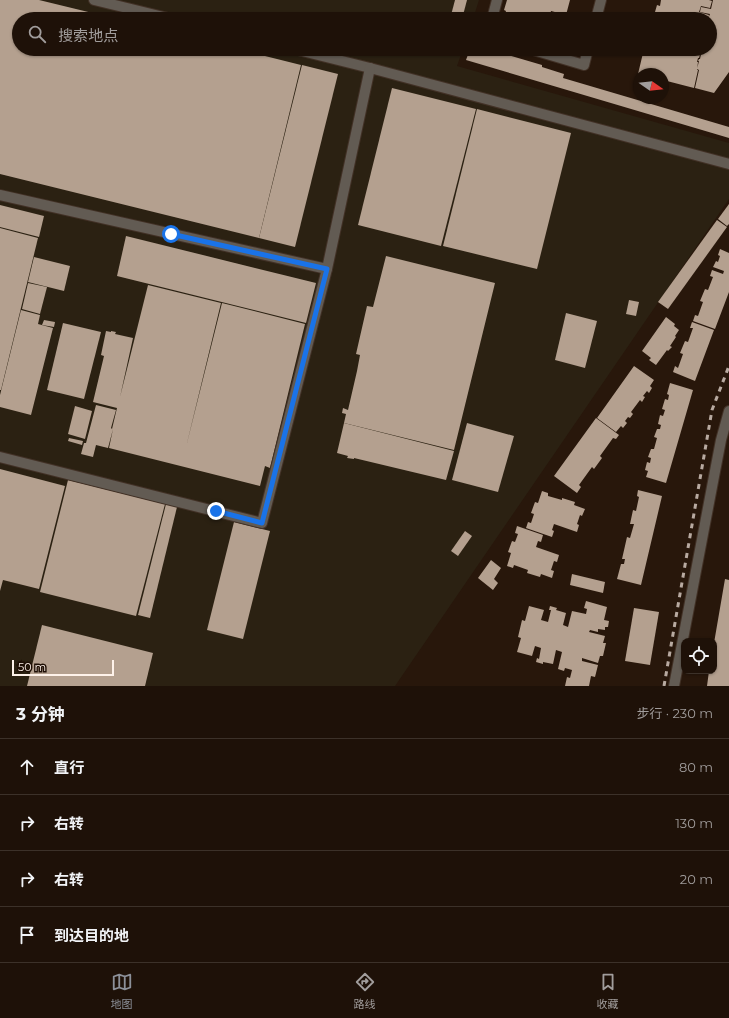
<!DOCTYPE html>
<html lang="zh">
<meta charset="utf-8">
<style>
body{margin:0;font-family:Montserrat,"Noto Sans SC",sans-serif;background:#261a12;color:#f1f3f6}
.controls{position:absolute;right:12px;bottom:12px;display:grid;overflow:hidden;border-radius:8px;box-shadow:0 1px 3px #0004}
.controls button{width:36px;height:36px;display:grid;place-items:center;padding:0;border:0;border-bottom:1px solid #3c3129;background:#1e1108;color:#f1f3f6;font:20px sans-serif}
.compass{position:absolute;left:633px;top:68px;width:36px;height:36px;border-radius:50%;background:#1e1108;box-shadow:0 1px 3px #0004;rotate:104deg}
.scale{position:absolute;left:12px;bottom:10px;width:102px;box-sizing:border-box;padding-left:4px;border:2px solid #fef2ea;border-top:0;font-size:11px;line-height:14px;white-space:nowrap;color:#fef2ea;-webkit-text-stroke:3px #1e0e04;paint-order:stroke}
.stop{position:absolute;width:12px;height:12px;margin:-9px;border:3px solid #1a73e8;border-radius:50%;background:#fff}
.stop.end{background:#1a73e8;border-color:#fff;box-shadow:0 1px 4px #0008}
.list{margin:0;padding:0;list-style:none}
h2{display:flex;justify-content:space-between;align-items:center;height:52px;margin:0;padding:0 16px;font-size:17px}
h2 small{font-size:13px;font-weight:400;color:#a19d9c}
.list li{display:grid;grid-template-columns:26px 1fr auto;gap:12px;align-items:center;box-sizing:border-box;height:56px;padding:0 16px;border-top:1px solid #3c3129}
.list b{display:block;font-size:15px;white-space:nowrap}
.list em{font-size:13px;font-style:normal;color:#a19d9c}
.icon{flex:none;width:22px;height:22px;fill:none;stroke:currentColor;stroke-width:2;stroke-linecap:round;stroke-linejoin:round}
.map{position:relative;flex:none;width:729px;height:686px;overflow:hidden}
.search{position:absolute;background:#1e1108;box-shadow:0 1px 3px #0004;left:12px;right:12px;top:12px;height:44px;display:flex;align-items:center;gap:10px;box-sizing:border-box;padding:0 14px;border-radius:22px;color:#a19d9c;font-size:15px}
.sheet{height:276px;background:#1e1108}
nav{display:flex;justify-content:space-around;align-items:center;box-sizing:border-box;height:56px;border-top:1px solid #3c3129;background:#1e1108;font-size:11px;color:#a19d9c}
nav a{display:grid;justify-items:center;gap:2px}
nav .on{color:#8c9099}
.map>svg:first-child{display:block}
.industrial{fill:#2b2112}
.building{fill:#b4a08f}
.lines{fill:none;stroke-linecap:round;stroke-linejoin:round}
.minor-casing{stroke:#423126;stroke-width:12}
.minor{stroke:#625b53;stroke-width:10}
.rail{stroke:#b8aaa1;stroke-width:3;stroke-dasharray:5 5;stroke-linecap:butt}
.route{stroke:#1a73e8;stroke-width:5}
</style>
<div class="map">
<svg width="729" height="686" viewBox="0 0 729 686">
<rect width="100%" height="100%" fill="#28170b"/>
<polygon class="industrial" points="0,0 479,0 473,19 19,19 19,49 463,49 457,66 729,143 729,199 395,686 0,686"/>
<g class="building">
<polygon points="0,0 39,0 113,18 19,19 19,49 237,49 301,65 259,238 0,174"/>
<polygon points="455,0 467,0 462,19 450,19"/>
<polygon points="507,0 570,0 566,15 551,11 550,16 561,19 507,19 504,18 506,11 504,10"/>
<polygon points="661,0 709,0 712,1 710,8 701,6 699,12 709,15 708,19 673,19 674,15 666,13 666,15 655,12 657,5 660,6"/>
<polygon points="713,0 729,0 729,72 714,93 695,88 699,70 697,69 699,61 698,61 699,59 700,59 702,50 699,50 701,51 699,58 698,58 697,62 698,62 697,70 698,70 694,88 663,80 663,74 638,74 643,53 646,53 647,49 710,49 710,19 708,19 710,14 700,12 701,7 711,9"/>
<polygon points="470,49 487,49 542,65 542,67 564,74 563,78 729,127 729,138 466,60"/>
<polygon points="302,65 338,74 295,247 259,238"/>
<polygon points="392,88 476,109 441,246 358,225"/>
<polygon points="477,109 571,133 537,269 443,246"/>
<polygon points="729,204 729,224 727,226 718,219"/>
<polygon points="0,205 44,216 39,237 0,227"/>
<polygon points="717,220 727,227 668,309 658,302"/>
<polygon points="0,228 38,238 1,390 0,390"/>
<polygon points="126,236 316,283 306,323 117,276"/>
<polygon points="720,249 729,253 729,292 715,329 693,321 695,315 698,316 703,302 700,301 705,289 708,290 713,277 710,276 712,270 723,274 724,271 713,267 716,261 718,262 720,256 718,255"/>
<polygon points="386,256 495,283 454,450 344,423 346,414 342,413 343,408 348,410 357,371 360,355 356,354 367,306 373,307"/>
<polygon points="34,257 70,266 64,291 28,282"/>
<polygon points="28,283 47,287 40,314 22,309"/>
<polygon points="148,285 221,303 186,447 222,303 305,324 270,468 265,466 260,486 109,448 113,429 108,448 96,445 93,457 81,454 84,443 86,443 96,405 116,410 111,428 112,429 117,408 93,402 104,356 101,355 106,331 111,332 111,331 116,332 115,334 133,338 120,397"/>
<polygon points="629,300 639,302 636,316 626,314"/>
<polygon points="21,310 40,315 38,324 53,328 31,415 0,407 0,395"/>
<polygon points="566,313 597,321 585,368 555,360"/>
<polygon points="666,317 675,324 674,326 679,330 675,336 676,337 670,346 672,347 668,351 667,350 656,365 649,360 651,358 642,351"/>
<polygon points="44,320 55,322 54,327 42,325"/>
<polygon points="692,322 714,330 695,381 673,372 675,366 678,368 683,354 680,353 685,341 688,342 693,328 690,328"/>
<polygon points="63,323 101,332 84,399 47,390"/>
<polygon points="634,366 654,380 650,386 652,388 649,393 647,391 643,396 645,397 642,402 640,400 631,412 633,414 630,418 628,417 625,421 627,423 623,428 621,426 616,432 597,418"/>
<polygon points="670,383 693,390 666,483 646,477 648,471 645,470 647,462 650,463 651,458 648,457 651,449 654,449 657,438 654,437 657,429 660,429 661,425 658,424 660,415 663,416 665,410 662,409 665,399 668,400 669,395 667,394"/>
<polygon points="75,406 92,411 85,439 68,434"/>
<polygon points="596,418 619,435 616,439 613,438 600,456 602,458 594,469 592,467 579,485 581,487 577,493 554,476"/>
<polygon points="344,423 454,451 446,480 354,458 354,459 347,458 348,456 337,453"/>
<polygon points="467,423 514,436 498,492 452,480"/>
<polygon points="69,438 83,441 82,445 68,441"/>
<polygon points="0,469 65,486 39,589 3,580 0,591"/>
<polygon points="68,480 165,504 136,616 40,592"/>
<polygon points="638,490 662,496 641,585 617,579 621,564 624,564 625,559 622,559 627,537 630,538 634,524 630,524 633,510 636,511 639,497 637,496"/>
<polygon points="542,491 548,493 548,496 562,500 562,498 575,502 574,505 585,509 582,516 580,515 577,524 579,525 577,532 554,524 552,530 554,531 552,537 526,528 528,522 531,523 534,514 531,513 535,502 538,503"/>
<polygon points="166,504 177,507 150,618 138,615"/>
<polygon points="234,522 270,531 243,639 207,630"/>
<polygon points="517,526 543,535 541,542 538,541 536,547 559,555 557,562 554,561 551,570 554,571 552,578 541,574 540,577 527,573 528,570 514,565 513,568 507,566 511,553 508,552 512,541 515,542 518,534 515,533"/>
<polygon points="465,531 472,536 458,556 451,551"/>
<polygon points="491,560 501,568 494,579 498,583 493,590 478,578"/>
<polygon points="572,574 605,582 603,593 570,585"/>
<polygon points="725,579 729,580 729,686 707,686 709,671 714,671 714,643"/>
<polygon points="586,601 607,607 604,620 609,621 608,627 605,627 605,630 598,629 598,632 590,630 589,632 605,636 603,643 606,643 603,656 600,656 598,663 582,658 582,661 598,665 595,677 591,676 589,686 565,686 567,677 570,678 572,670 565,668 564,671 558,669 562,652 556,650 553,664 543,662 543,664 536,662 537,658 539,659 541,648 535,646 532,656 517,652 521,638 518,637 522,620 525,621 529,606 544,610 541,620 548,622 551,610 549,610 550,606 557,608 556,610 566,613 563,625 568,627 572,611 586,614 587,609 584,608"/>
<polygon points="634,608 659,612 650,665 625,661"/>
<polygon points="42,625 153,653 145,686 27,686"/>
</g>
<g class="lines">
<defs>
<g id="minor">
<polyline points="94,0 172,19"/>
<polyline points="492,19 497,0"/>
<polyline points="596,19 601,0"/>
<polyline points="294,49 370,68 729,164"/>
<polyline points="530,49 584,65 588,49"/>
<polyline points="0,195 327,269"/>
<polyline points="0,457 262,523 327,269 370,68"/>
<polyline points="674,686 716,466 721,440 729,411"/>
</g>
</defs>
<use href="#minor" class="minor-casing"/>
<use href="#minor" class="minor"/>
<polyline class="rail" points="664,686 712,410 729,366"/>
</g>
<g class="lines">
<polyline class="route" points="171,234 327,269 262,523 216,511"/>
</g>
</svg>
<div class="controls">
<button><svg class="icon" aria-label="locate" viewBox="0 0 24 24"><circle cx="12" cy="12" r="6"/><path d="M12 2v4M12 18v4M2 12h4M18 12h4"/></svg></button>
</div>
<svg class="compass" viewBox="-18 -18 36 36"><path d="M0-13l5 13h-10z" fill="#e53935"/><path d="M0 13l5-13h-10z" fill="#a19d9c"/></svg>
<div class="scale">50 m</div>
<div class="stop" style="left:171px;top:234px"></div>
<div class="stop end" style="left:216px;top:511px"></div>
<div class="search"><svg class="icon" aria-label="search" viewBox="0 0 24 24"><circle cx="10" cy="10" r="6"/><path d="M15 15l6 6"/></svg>搜索地点</div>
</div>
<section class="sheet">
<h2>3 分钟<small>步行 · 230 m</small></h2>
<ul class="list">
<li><svg class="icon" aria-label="ahead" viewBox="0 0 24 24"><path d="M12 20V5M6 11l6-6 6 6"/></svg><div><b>直行</b></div><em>80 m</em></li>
<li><svg class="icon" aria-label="right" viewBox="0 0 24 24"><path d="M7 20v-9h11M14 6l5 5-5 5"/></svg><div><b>右转</b></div><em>130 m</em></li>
<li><svg class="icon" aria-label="right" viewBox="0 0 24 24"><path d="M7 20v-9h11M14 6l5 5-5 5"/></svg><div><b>右转</b></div><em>20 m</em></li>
<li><svg class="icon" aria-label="arrive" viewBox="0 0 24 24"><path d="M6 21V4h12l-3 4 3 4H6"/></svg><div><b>到达目的地</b></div></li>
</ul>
</section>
<nav>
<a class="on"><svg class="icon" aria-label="map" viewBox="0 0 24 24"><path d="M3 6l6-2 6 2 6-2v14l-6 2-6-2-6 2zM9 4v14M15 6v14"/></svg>地图</a>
<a><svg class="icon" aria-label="directions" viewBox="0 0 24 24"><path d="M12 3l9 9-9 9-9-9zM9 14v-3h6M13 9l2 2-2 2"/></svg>路线</a>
<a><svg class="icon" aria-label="saved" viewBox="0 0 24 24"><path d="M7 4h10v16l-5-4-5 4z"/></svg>收藏</a>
</nav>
